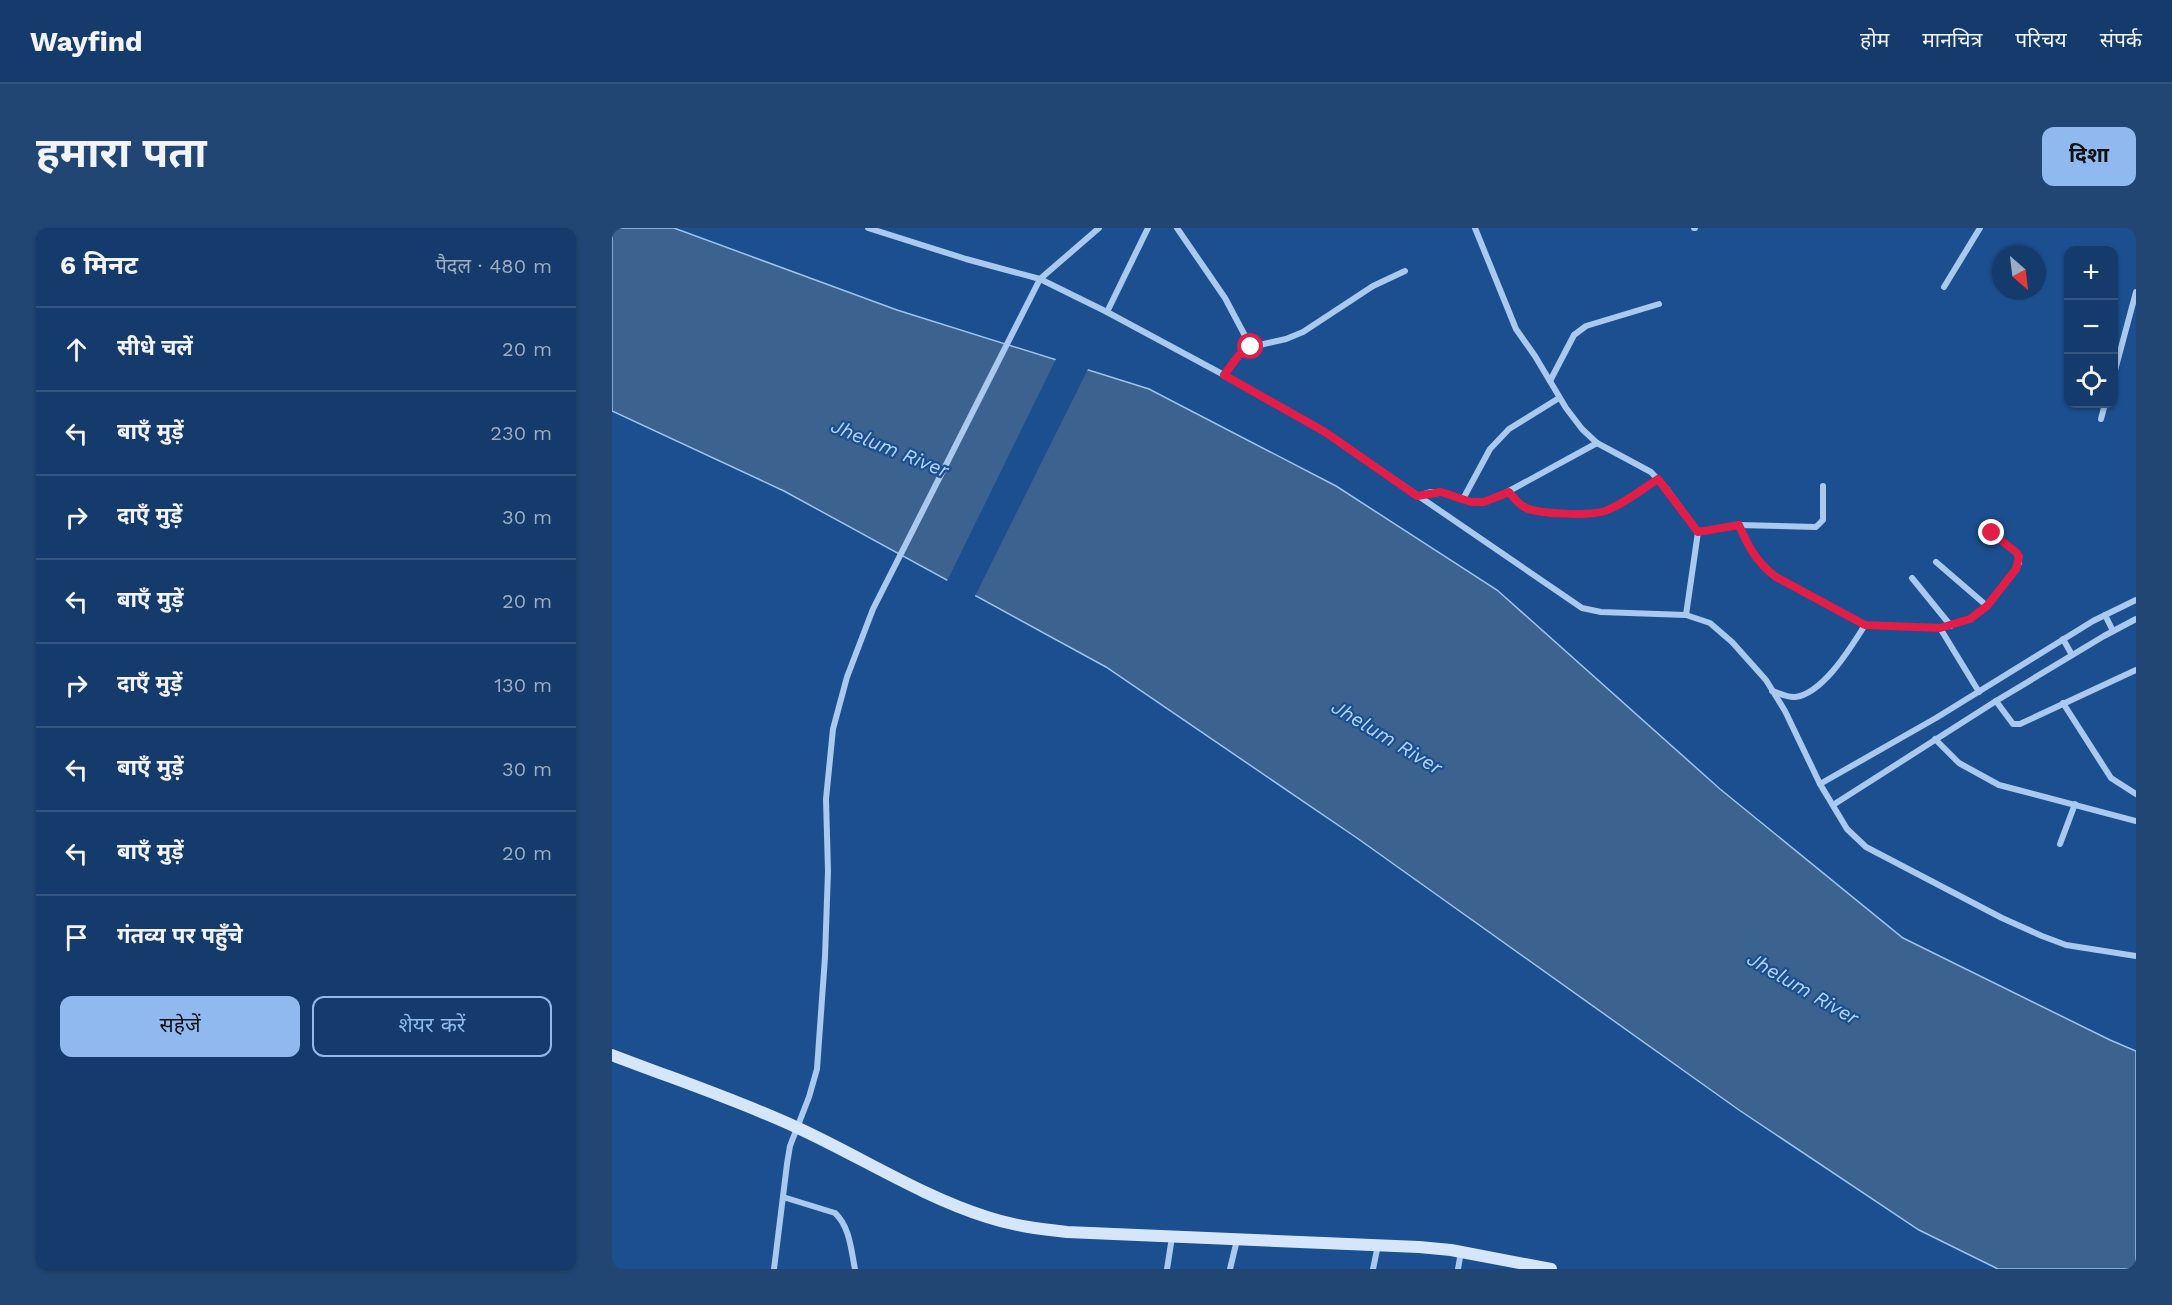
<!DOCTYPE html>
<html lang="hi">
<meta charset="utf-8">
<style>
body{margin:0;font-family:"Work Sans","Noto Sans Devanagari",sans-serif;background:#214673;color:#f1f3f6}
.controls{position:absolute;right:18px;top:18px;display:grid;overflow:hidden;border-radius:12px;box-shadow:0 2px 4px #0004}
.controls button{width:54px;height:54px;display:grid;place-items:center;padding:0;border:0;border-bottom:2px solid #33557e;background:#143b6b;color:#f1f3f6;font:30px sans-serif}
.compass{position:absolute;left:1380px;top:18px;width:54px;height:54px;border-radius:50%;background:#143b6b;box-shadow:0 2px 4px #0004;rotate:152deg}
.stop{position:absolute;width:18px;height:18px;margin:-14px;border:4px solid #e11d48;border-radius:50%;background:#fff}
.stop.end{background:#e11d48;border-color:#fff;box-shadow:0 2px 6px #0008}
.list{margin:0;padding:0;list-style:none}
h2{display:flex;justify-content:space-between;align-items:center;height:78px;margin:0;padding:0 24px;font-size:26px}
h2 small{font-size:20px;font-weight:400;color:#9dadc1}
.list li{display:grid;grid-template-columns:39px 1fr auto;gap:18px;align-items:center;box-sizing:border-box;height:84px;padding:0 24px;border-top:2px solid #33557e}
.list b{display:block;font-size:22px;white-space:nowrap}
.list em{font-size:20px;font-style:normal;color:#9dadc1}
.actions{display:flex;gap:12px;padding:18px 24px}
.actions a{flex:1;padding:14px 0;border:2px solid #90b9f0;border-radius:12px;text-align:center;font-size:21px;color:#90b9f0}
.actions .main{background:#90b9f0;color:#111}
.icon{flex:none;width:33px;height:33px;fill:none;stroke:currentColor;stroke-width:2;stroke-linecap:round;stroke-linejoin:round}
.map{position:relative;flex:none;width:1524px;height:1041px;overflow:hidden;border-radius:12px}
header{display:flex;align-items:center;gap:36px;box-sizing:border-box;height:84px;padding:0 30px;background:#143b6b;border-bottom:2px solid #33557e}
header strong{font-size:28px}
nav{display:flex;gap:33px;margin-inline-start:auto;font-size:21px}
.intro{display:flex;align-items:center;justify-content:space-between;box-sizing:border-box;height:144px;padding:0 36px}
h1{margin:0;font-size:42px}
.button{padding:15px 27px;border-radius:12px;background:#90b9f0;color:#111;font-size:21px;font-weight:700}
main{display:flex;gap:36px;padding:0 36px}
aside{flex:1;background:#143b6b;border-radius:12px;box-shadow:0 2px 4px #0004}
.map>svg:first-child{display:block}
.water{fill:#3c6290;stroke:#9cc4f0;stroke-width:1.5}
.pier{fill:#1b4f8f}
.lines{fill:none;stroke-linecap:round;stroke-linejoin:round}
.street{stroke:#a9c9ee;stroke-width:6}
.secondary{stroke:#d6e6fa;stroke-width:12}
.route{stroke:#e11d48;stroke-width:8}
.labels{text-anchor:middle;stroke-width:4.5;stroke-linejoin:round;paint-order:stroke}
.water-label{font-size:20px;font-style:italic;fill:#b5d3f5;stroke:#1b4f8f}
</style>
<header>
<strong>Wayfind</strong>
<nav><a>होम</a><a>मानचित्र</a><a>परिचय</a><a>संपर्क</a></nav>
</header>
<div class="intro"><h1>हमारा पता</h1><a class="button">दिशा</a></div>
<main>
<aside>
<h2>6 मिनट<small>पैदल · 480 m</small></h2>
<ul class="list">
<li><svg class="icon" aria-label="ahead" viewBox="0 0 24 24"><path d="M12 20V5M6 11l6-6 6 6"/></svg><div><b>सीधे चलें</b></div><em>20 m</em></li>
<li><svg class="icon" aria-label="left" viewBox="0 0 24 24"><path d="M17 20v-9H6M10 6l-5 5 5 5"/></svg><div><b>बाएँ मुड़ें</b></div><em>230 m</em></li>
<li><svg class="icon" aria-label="right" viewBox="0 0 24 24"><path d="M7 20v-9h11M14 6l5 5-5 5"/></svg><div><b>दाएँ मुड़ें</b></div><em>30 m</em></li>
<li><svg class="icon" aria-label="left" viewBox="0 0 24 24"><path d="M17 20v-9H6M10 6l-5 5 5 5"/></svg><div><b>बाएँ मुड़ें</b></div><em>20 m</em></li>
<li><svg class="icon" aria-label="right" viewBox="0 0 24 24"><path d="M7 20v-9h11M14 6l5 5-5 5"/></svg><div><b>दाएँ मुड़ें</b></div><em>130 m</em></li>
<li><svg class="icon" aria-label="left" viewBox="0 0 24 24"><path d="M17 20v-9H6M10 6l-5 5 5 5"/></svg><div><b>बाएँ मुड़ें</b></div><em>30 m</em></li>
<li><svg class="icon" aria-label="left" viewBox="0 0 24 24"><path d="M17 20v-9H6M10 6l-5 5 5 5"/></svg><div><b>बाएँ मुड़ें</b></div><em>20 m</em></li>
<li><svg class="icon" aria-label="arrive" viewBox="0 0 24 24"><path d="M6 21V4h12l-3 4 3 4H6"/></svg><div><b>गंतव्य पर पहुँचे</b></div></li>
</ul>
<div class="actions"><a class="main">सहेजें</a><a>शेयर करें</a></div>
</aside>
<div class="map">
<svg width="1524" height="1041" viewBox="0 0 1524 1041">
<rect width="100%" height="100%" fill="#1b4f8f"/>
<polygon class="water" points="0,0 62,0 285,82 537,161 724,258 885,362 1108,561 1291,710 1498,812 1524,823 1524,1041 1386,1041 1307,1002 1127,882 745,610 494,439 172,263 0,183"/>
<polygon class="pier" points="445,129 477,139 362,370 334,355"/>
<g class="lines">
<g class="street">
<polyline points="256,0 354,31 428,51 495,84 612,147 713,204 970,380 989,384 1074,387 1098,395 1120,414 1154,452 1173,483 1208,556 1235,601 1254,619 1390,690 1430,708 1454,717 1524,728"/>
<polyline points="565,0 613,70 639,119"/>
<polyline points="863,0 904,101 923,128 954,180 970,201 985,215 1039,244 1054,260 1086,304 1074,387"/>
<polyline points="1082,0 1083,0"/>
<polyline points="1332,59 1368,0"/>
<polyline points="495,84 536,0"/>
<polyline points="1502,146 1524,64"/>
<polyline points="612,147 627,127 639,119 674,111 691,104 761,58 793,43"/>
<polyline points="938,153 962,107 974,98 1047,76"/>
<polyline points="1489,191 1493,176"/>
<path d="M897,264C902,270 906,276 914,280C927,286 978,288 993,283C1012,276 1029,262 1046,251"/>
<polyline points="805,268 818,264 829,264 859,274 872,274 886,269 985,215"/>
<polyline points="851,271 878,221 897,201 947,170"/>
<path d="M1127,297C1136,318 1144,334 1164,349L1253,397L1328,400L1358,391L1375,378L1404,341L1407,335L1405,325L1380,305"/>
<polyline points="1086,304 1127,297 1204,299 1211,292 1211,258"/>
<polyline points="1324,334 1375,378"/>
<polyline points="1300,350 1339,398"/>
<polyline points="1493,387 1501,403"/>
<polyline points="1328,400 1367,464"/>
<polyline points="1451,411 1460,427"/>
<path d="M1160,463C1167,465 1176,470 1183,469C1211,466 1239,419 1253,397"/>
<polyline points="1384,473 1401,496 1408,496 1524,442"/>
<polyline points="1451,475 1499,550 1524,566"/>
<polyline points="1323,511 1347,535 1387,557 1524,593"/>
<polyline points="1208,556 1324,490 1481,393 1524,372"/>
<polyline points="1221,577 1384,473 1492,408 1524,391"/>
<polyline points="1448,616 1463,576"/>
<path d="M171,969L223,985C238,999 239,1022 243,1041"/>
<polyline points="162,1041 175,936 178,918 197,869 205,841 213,729 216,643 214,571 221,501 235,449 261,381 428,51 487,0"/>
<polyline points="555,1041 560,1009"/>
<polyline points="618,1041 625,1012"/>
<polyline points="761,1041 766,1017"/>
<polyline points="846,1041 849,1024"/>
</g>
<path class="secondary" d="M0,827C62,851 126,872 186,900C249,929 309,968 375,989C402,998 428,1001 455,1004L807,1019L839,1022L939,1041"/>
</g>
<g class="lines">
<path class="route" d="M639,119L627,127L612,147L713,204L805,268L829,264L859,274H872L897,264C902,270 906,276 914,280C928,286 978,288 993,283C1012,276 1029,262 1046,251L1086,304L1127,297C1136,318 1144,334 1164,349L1253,397L1328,400L1358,391L1375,378L1404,341L1407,329L1405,325L1380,305"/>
</g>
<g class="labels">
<g class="water-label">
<text transform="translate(278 220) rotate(22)" y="7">Jhelum River</text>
<text transform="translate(775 509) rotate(31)" y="7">Jhelum River</text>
<text transform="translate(1191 760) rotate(30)" y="7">Jhelum River</text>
</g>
</g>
</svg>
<div class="controls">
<button>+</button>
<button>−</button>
<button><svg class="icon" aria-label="locate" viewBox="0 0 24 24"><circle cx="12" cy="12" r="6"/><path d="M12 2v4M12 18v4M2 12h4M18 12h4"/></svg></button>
</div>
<svg class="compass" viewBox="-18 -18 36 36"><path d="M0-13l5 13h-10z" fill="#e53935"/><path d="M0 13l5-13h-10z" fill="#9dadc1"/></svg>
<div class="stop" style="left:639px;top:119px"></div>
<div class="stop end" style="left:1380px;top:305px"></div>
</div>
</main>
